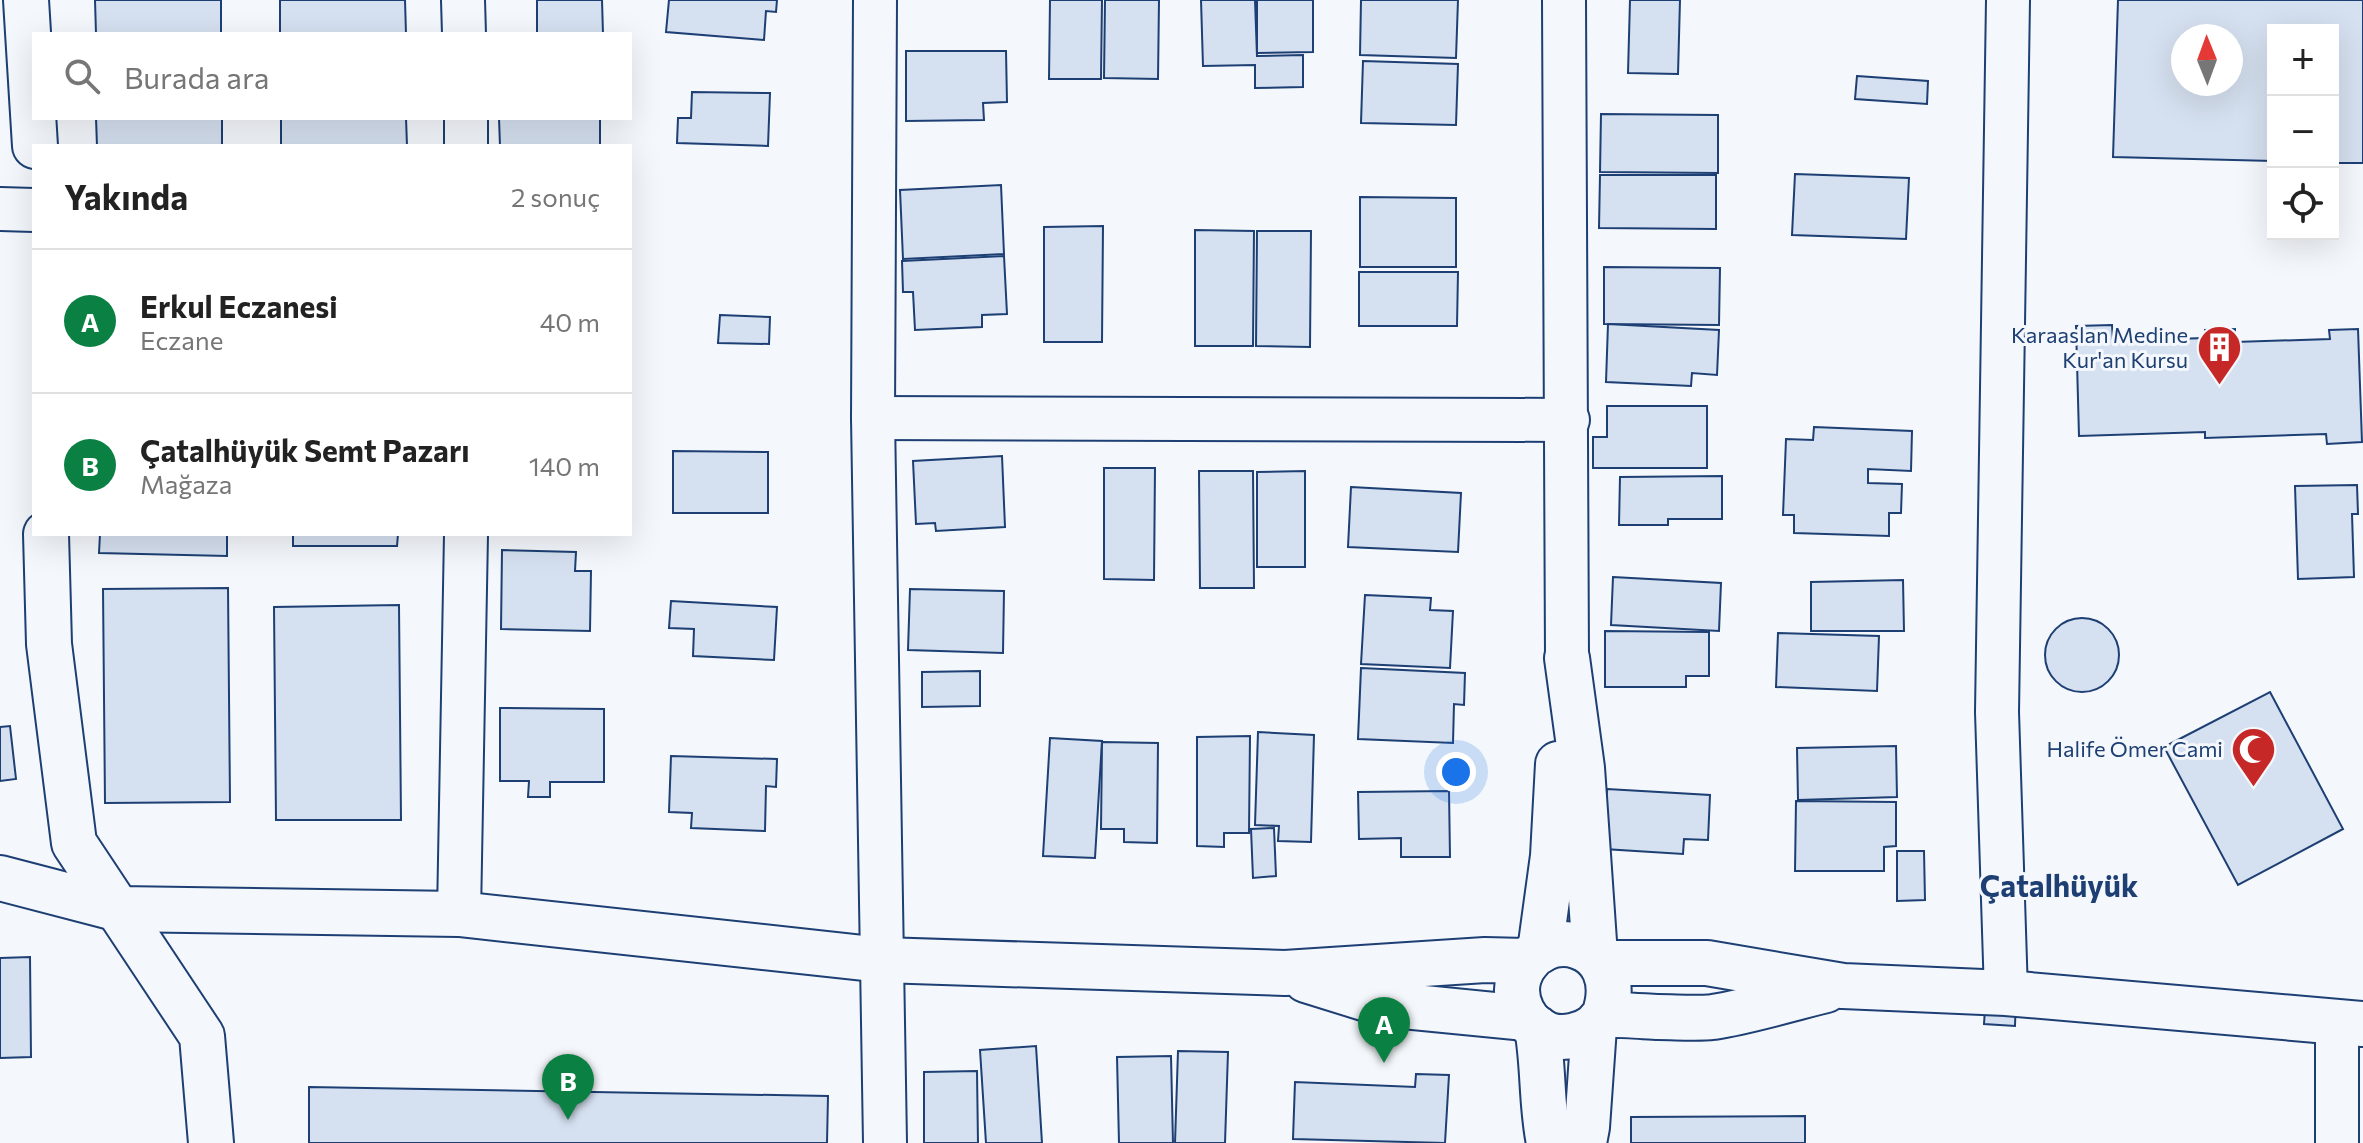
<!DOCTYPE html>
<html lang="tr">
<meta charset="utf-8">
<style>
body{margin:0;font-family:Commissioner,sans-serif;background:#f2f2f2;color:#222}
.controls{position:absolute;right:24px;top:24px;display:grid;overflow:hidden;border-radius:0px;box-shadow:0 8px 32px #0002}
.controls button{width:72px;height:72px;display:grid;place-items:center;padding:0;border:0;border-bottom:2px solid #e0e0e0;background:#fff;color:#222;font:40px sans-serif}
.compass{position:absolute;left:2171px;top:24px;width:72px;height:72px;border-radius:50%;background:#fff;box-shadow:0 8px 32px #0002;rotate:359deg}
.you{position:absolute;left:1456px;top:772px;width:28px;height:28px;margin:-20px;border:6px solid #fff;border-radius:50%;background:#1a73e8;box-shadow:0 0 0 12px #1a73e833}
.badge{display:grid;place-items:center;width:52px;height:52px;border-radius:50%;background:#0b8043;color:#fff;font-size:26px;font-weight:700}
.pin{position:absolute;translate:-50% -66px;filter:drop-shadow(0 2px 4px #0008)}
.pin::after{content:'';position:absolute;top:42px;width:28px;height:24px;background:inherit;clip-path:polygon(0 0,100% 0,50% 100%)}
.list{margin:0;padding:0;list-style:none}
h2{display:flex;justify-content:space-between;align-items:center;height:104px;margin:0;padding:0 32px;font-size:34px}
h2 small{font-size:26px;font-weight:400;color:#767676}
.list li{display:grid;grid-template-columns:52px 1fr auto;gap:24px;align-items:center;box-sizing:border-box;height:144px;padding:0 32px;border-top:2px solid #e0e0e0}
.list b{display:block;font-size:30px;white-space:nowrap}
.list p{margin:0;font-size:26px;white-space:nowrap;color:#767676}
.list em{font-size:26px;font-style:normal;color:#767676}
.icon{flex:none;width:44px;height:44px;fill:none;stroke:currentColor;stroke-width:2;stroke-linecap:round;stroke-linejoin:round}
.map{position:relative;flex:none;width:2363px;height:1143px;overflow:hidden}
.search{position:absolute;background:#fff;box-shadow:0 8px 32px #0002;left:32px;top:32px;width:600px;height:88px;display:flex;align-items:center;gap:20px;box-sizing:border-box;padding:0 28px;border-radius:0px;color:#767676;font-size:30px}
.panel{position:absolute;background:#fff;box-shadow:0 8px 32px #0002;left:32px;top:144px;width:600px;height:392px;border-radius:0px}
.map>svg:first-child{display:block}
.building{fill:#d5e0f0;stroke:#1d3f73;stroke-width:2;fill-rule:evenodd}
.lines{fill:none;stroke-linecap:round;stroke-linejoin:round}
.minor-casing{stroke:#1d3f73;stroke-width:46}
.tertiary-casing{stroke:#1d3f73;stroke-width:48}
.minor{stroke:#f4f7fb;stroke-width:42}
.tertiary{stroke:#f4f7fb;stroke-width:44}
.labels{text-anchor:middle;stroke-width:6;stroke-linejoin:round;paint-order:stroke}
.poi-label{font-size:22px;fill:#1d3f73;stroke:#f4f7fb;text-anchor:end}
.district-label{font-size:30px;font-weight:bold;fill:#1d3f73;stroke:#f4f7fb}
</style>
<div class="map">
<svg width="2363" height="1143" viewBox="0 0 2363 1143">
<rect width="100%" height="100%" fill="#f4f7fb"/>
<g class="building">
<polygon points="95,0 221,0 221,34 96,34"/>
<polygon points="280,0 405,0 406,34 280,34"/>
<polygon points="537,0 602,0 603,34 537,34"/>
<polygon points="669,0 777,0 776,12 766,11 764,40 666,32"/>
<polygon points="1050,0 1102,0 1101,79 1049,79"/>
<polygon points="1105,0 1159,0 1158,79 1104,78"/>
<polygon points="1201,0 1255,0 1257,56 1303,55 1303,87 1255,88 1255,65 1203,66"/>
<polygon points="1257,0 1313,0 1313,52 1257,53"/>
<polygon points="1361,0 1458,0 1456,58 1360,55"/>
<polygon points="1630,0 1680,0 1678,74 1628,73"/>
<path d="M2118,0H2363V163H2333V30H2273V161L2113,157ZM2183,36H2231V84H2183Z"/>
<polygon points="906,51 1006,51 1007,102 983,103 984,120 906,121"/>
<polygon points="1363,61 1458,64 1456,125 1361,123"/>
<polygon points="1857,76 1928,81 1927,104 1855,99"/>
<polygon points="692,92 770,93 768,146 677,143 678,118 691,118"/>
<polygon points="1601,114 1718,115 1718,173 1600,172"/>
<polygon points="96,118 222,118 222,146 97,146"/>
<polygon points="281,118 406,118 407,146 281,146"/>
<polygon points="499,118 600,118 600,146 500,146"/>
<polygon points="1795,174 1909,178 1906,239 1792,235"/>
<polygon points="1600,175 1716,175 1716,229 1599,228"/>
<polygon points="1001,185 1004,254 903,259 900,190"/>
<polygon points="1360,197 1456,198 1456,267 1360,267"/>
<polygon points="1103,226 1102,342 1044,342 1044,227"/>
<polygon points="1195,230 1254,231 1253,346 1195,346"/>
<polygon points="1257,231 1311,231 1310,347 1256,346"/>
<polygon points="1004,256 1007,314 982,315 982,327 915,330 913,292 903,292 902,261"/>
<polygon points="1604,267 1720,268 1719,325 1604,324"/>
<polygon points="1359,272 1458,272 1457,326 1359,326"/>
<polygon points="720,315 770,317 769,344 718,343"/>
<polygon points="1608,324 1719,330 1717,375 1692,373 1691,386 1606,382"/>
<polygon points="2112,325 2113,341 2205,338 2205,330 2235,329 2235,342 2330,339 2329,330 2358,329 2362,442 2327,444 2326,434 2205,438 2205,432 2079,436 2076,326"/>
<polygon points="1607,406 1707,406 1707,468 1593,468 1593,437 1607,437"/>
<polygon points="1814,427 1912,431 1911,471 1868,469 1868,483 1902,484 1901,513 1889,513 1889,536 1794,533 1794,515 1783,515 1786,439 1813,440"/>
<polygon points="673,451 768,452 768,513 673,513"/>
<polygon points="1002,456 1005,527 936,531 935,523 916,524 913,461"/>
<polygon points="1104,468 1155,468 1154,580 1104,579"/>
<polygon points="1199,471 1253,471 1254,588 1200,588"/>
<polygon points="1305,471 1305,567 1257,567 1257,472"/>
<polygon points="1722,476 1722,519 1668,519 1668,525 1619,525 1620,477"/>
<polygon points="2357,485 2358,514 2352,514 2354,577 2298,579 2295,486"/>
<polygon points="1351,487 1461,493 1458,552 1348,547"/>
<polygon points="100,534 227,534 227,556 99,553"/>
<polygon points="293,534 398,534 397,546 293,546"/>
<polygon points="502,550 576,552 575,571 591,571 590,631 501,629"/>
<polygon points="1613,577 1721,583 1719,631 1611,625"/>
<polygon points="1903,580 1904,631 1811,631 1811,582"/>
<polygon points="228,588 230,802 105,803 103,589"/>
<polygon points="910,589 1004,591 1003,653 908,650"/>
<polygon points="1365,595 1431,598 1430,610 1453,611 1450,668 1361,664"/>
<polygon points="671,601 777,607 774,660 693,656 694,629 669,628"/>
<polygon points="399,605 401,820 276,820 274,607"/>
<circle cx="2082" cy="655" r="37"/>
<polygon points="1605,631 1709,632 1709,676 1686,676 1686,687 1605,687"/>
<polygon points="1778,633 1879,636 1877,691 1776,687"/>
<polygon points="1361,668 1465,673 1464,705 1454,704 1453,743 1358,739"/>
<polygon points="980,671 980,706 922,707 922,672"/>
<polygon points="2270,692 2343,829 2238,885 2164,747"/>
<polygon points="500,708 604,709 604,782 550,782 550,797 528,797 529,781 500,781"/>
<polygon points="10,726 16,779 0,781 0,727"/>
<polygon points="1258,732 1314,735 1311,842 1278,841 1279,826 1255,825"/>
<polygon points="1250,736 1249,833 1224,833 1224,847 1197,846 1197,737"/>
<polygon points="1050,738 1102,741 1095,858 1043,856"/>
<polygon points="1102,742 1158,743 1157,843 1124,842 1124,829 1101,829"/>
<polygon points="1896,746 1897,797 1798,800 1797,748"/>
<polygon points="671,756 777,759 776,787 766,786 765,831 691,828 692,813 669,812"/>
<polygon points="1607,789 1710,795 1708,840 1684,839 1683,854 1604,849"/>
<polygon points="1449,791 1450,857 1401,857 1401,838 1359,839 1358,792"/>
<polygon points="1796,801 1896,802 1896,846 1884,847 1884,871 1795,871"/>
<polygon points="1274,828 1276,876 1253,878 1251,829"/>
<polygon points="1897,851 1924,851 1925,900 1897,901"/>
<polygon points="30,957 31,1057 0,1058 0,958"/>
<polygon points="1986,994 2016,995 2015,1026 1984,1024"/>
<polygon points="1036,1046 1042,1143 986,1143 980,1050"/>
<polygon points="1178,1051 1228,1052 1225,1143 1175,1143"/>
<polygon points="1171,1056 1173,1143 1119,1143 1117,1057"/>
<polygon points="977,1071 978,1143 924,1143 924,1072"/>
<polygon points="1416,1074 1449,1075 1445,1143 1293,1139 1295,1082 1415,1087"/>
<polygon points="309,1087 828,1096 827,1143 309,1143"/>
<polygon points="1805,1116 1805,1143 1631,1143 1631,1117"/>
</g>
<g class="lines">
<defs>
<g id="minor">
<polyline points="463,0 464,34"/>
<polyline points="875,0 873,418 885,1143"/>
<polyline points="1564,0 1567,658"/>
<polyline points="466,118 466,146"/>
<polyline points="0,209 34,210"/>
<polyline points="873,418 1568,420"/>
<polyline points="459,914 466,534"/>
<polyline points="2006,993 1997,712 2008,0"/>
<polyline points="2337,1022 2337,1143"/>
</g>
<g id="tertiary">
<polyline points="26,0 35,146"/>
<polyline points="46,534 49,644 74,843 202,1036 211,1143"/>
<polyline points="1567,658 1582,768 1595,956"/>
<polyline points="0,878 119,909 459,914 882,960 1285,973 1485,960 1528,961"/>
<polyline points="1540,951 1553,856 1558,764"/>
<polyline points="1601,963 1707,963 1843,986 2006,993 2363,1024"/>
<polyline points="1306,980 1383,1004 1526,1018"/>
<path d="M1604,1016C1630,940 1538,920 1519,977C1512,1000 1525,1027 1549,1035C1564,1040 1583,1035 1595,1026C1598,1023 1600,1019 1604,1017C1613,1013 1647,1017 1658,1017C1676,1017 1695,1019 1713,1017C1751,1011 1789,999 1826,990"/>
<path d="M1537,1028C1544,1066 1541,1105 1549,1143"/>
<polyline points="1584,1143 1587,1127 1594,1027"/>
</g>
</defs>
<use href="#minor" class="minor-casing"/>
<use href="#tertiary" class="tertiary-casing"/>
<use href="#minor" class="minor"/>
<use href="#tertiary" class="tertiary"/>
</g>
<defs>
<symbol id="building-pin" viewBox="-11 -11 22 30"><path d="M0 17L-7.5 6A9.5 9.5 0 1 1 7.5 6Z" fill="#c62828" stroke="#f4f7fb"/><path d="M-4-6H4V6H1V3H-1V6H-4ZM-2.5-4.3h1.7v1.8h-1.7ZM.8-4.3h1.7v1.8H.8ZM-2.5-1h1.7V.8h-1.7ZM.8-1h1.7V.8H.8Z" fill="#fff"/></symbol>
<symbol id="mosque-pin" viewBox="-11 -11 22 30"><path d="M0 17L-7.5 6A9.5 9.5 0 1 1 7.5 6Z" fill="#c62828" stroke="#f4f7fb"/><path d="M3.5-4.9A6 6 0 1 0 3.5 4.9A5 5 0 1 1 3.5-4.9Z" fill="#fff"/></symbol>
</defs>
<g fill-rule="evenodd">
<use href="#building-pin" x="2194" y="322" width="51" height="69"/>
<use href="#mosque-pin" x="2228" y="724" width="51" height="69"/>
</g>
<g class="labels">
<g class="poi-label">
<text x="2188" y="343">Karaaslan Medine<tspan x="2188" dy="25">Kur'an Kursu</tspan></text>
<text x="2223" y="757">Halife Ömer Cami</text>
</g>
<g class="district-label">
<text x="2059" y="897">Çatalhüyük</text>
</g>
</g>
</svg>
<div class="controls">
<button>+</button>
<button>−</button>
<button><svg class="icon" aria-label="locate" viewBox="0 0 24 24"><circle cx="12" cy="12" r="6"/><path d="M12 2v4M12 18v4M2 12h4M18 12h4"/></svg></button>
</div>
<svg class="compass" viewBox="-18 -18 36 36"><path d="M0-13l5 13h-10z" fill="#e53935"/><path d="M0 13l5-13h-10z" fill="#767676"/></svg>
<div class="you"></div>
<div class="pin badge" style="left:1384px;top:1063px">A</div>
<div class="pin badge" style="left:568px;top:1120px">B</div>
<div class="search"><svg class="icon" aria-label="search" viewBox="0 0 24 24"><circle cx="10" cy="10" r="6"/><path d="M15 15l6 6"/></svg>Burada ara</div>
<section class="panel">
<h2>Yakında<small>2 sonuç</small></h2>
<ul class="list">
<li><span class="badge">A</span><div><b>Erkul Eczanesi</b><p>Eczane</p></div><em>40 m</em></li>
<li><span class="badge">B</span><div><b>Çatalhüyük Semt Pazarı</b><p>Mağaza</p></div><em>140 m</em></li>
</ul>
</section>
</div>
